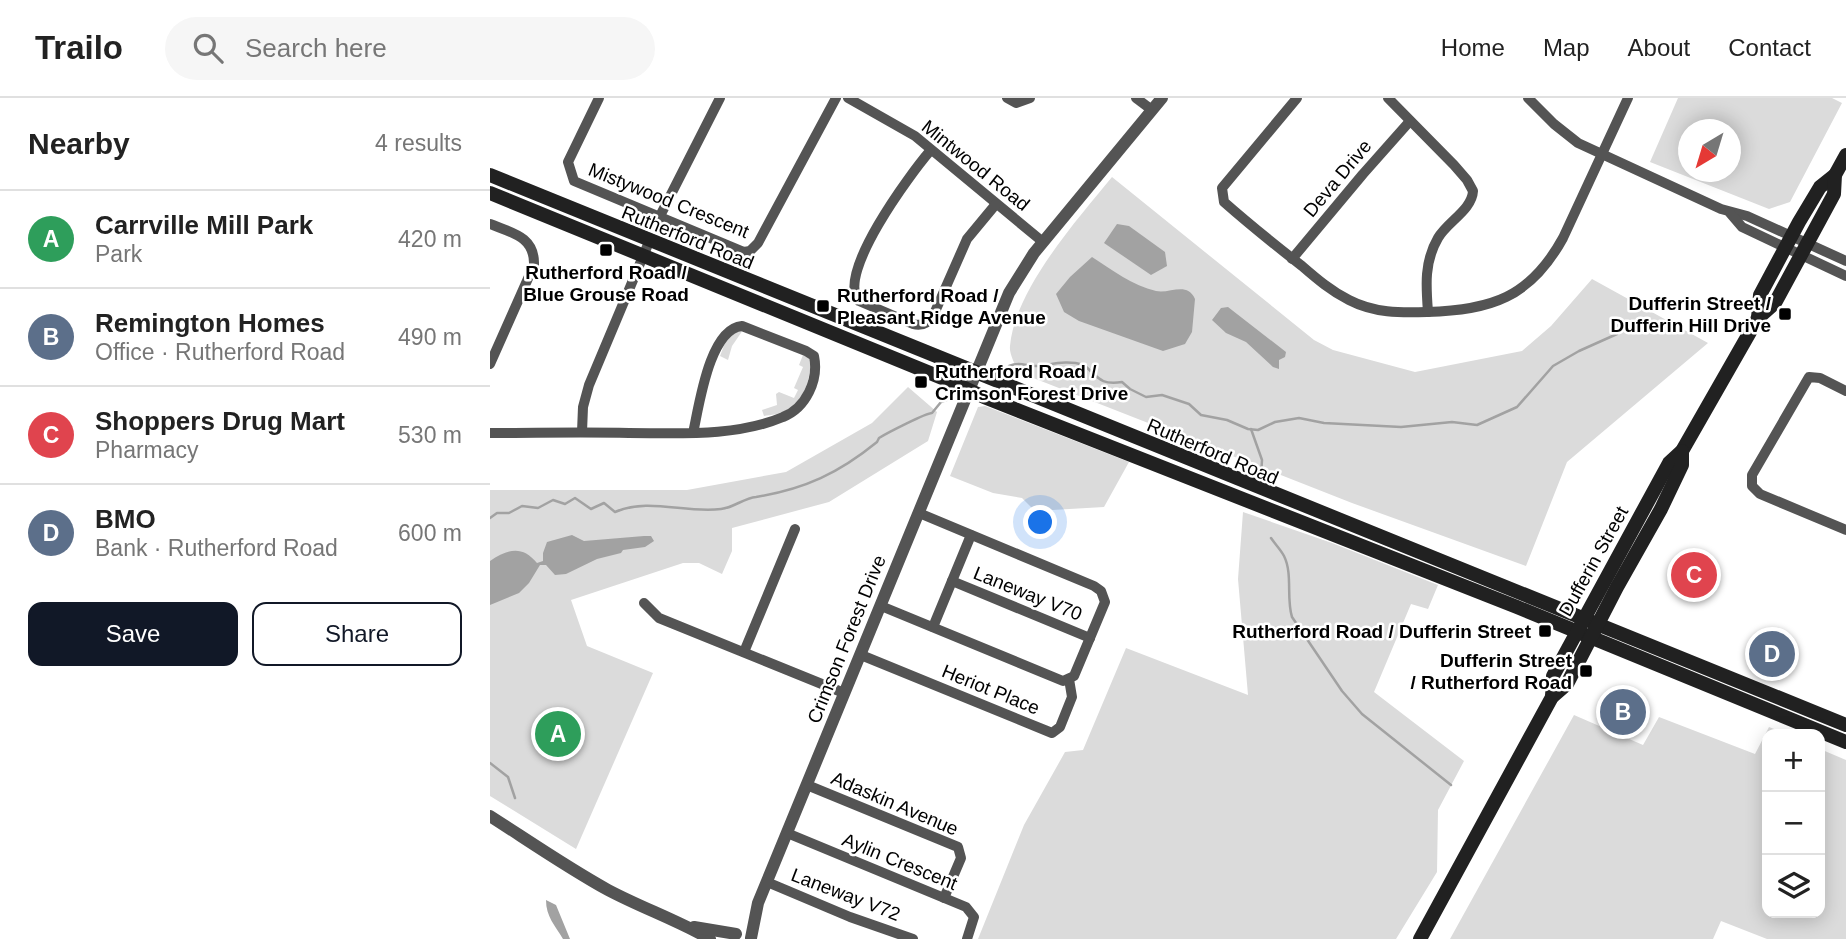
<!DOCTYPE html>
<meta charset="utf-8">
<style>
body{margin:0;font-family:Helvetica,sans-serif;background:#f6f6f6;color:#222}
.controls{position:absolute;right:21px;bottom:21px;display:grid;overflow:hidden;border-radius:14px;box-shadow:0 4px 18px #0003}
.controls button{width:63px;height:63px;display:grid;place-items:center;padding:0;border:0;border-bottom:2px solid #e0e0e0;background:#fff;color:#222;font:35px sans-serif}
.compass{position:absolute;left:1188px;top:21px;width:63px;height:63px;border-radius:50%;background:#fff;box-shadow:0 4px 18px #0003;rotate:218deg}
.you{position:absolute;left:551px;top:425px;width:24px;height:24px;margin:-18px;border:5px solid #fff;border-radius:50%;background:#1a73e8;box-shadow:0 0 0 10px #1a73e833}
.badge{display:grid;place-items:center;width:46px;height:46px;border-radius:50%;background:#111827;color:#fff;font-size:23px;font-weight:700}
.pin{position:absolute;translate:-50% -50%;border:4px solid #fff;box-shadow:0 2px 7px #0006}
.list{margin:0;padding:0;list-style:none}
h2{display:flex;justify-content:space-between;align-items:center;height:91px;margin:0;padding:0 28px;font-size:30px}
h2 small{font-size:23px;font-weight:400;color:#767676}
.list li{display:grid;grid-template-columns:46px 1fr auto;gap:21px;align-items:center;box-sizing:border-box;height:98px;padding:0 28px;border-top:2px solid #e0e0e0}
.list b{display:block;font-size:26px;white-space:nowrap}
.list p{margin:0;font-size:23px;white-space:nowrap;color:#767676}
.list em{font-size:23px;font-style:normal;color:#767676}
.actions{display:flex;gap:14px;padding:21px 28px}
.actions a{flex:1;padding:16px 0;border:2px solid #111827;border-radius:14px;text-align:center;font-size:24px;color:#111827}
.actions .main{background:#111827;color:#fff}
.icon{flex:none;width:38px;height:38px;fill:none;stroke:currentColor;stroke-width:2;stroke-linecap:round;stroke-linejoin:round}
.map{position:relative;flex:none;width:1356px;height:841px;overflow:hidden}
header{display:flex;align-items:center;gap:42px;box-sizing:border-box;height:98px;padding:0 35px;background:#fff;border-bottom:2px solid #e0e0e0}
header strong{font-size:33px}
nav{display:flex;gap:38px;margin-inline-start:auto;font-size:24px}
.search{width:490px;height:63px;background:#f6f6f6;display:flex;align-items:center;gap:18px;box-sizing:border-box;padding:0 24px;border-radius:38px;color:#767676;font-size:26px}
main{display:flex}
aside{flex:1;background:#fff}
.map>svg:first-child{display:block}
.green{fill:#dbdbdb;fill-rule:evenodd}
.water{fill:#a2a2a2}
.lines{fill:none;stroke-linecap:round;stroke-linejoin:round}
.stream{stroke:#a2a2a2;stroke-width:2.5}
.minor{stroke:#545454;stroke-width:10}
.tertiary{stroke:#545454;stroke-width:12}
.secondary{stroke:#212121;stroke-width:14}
.poi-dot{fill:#000;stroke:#fff;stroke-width:2.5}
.labels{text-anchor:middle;stroke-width:5;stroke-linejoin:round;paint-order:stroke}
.street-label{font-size:19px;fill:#000;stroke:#fff}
.poi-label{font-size:19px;font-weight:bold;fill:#000;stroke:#fff;text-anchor:end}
</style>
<header>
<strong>Trailo</strong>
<div class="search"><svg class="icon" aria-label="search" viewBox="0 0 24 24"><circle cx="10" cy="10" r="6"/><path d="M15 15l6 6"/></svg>Search here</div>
<nav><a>Home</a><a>Map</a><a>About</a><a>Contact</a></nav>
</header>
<main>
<aside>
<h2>Nearby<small>4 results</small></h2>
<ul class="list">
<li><span class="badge" style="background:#2e9e5b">A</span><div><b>Carrville Mill Park</b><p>Park</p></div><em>420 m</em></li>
<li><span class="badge" style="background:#5c6f8a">B</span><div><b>Remington Homes</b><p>Office · Rutherford Road</p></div><em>490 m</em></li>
<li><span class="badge" style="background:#e0444e">C</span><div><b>Shoppers Drug Mart</b><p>Pharmacy</p></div><em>530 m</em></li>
<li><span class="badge" style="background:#5c6f8a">D</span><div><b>BMO</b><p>Bank · Rutherford Road</p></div><em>600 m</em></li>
</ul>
<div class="actions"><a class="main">Save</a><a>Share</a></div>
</aside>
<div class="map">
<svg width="1356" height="841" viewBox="0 0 1356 841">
<rect width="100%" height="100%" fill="#fff"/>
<g class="green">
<path d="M1188,0H1342L1352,5L1300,104L1279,111L1160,64ZM1198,32H1240V74H1198Z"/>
<path d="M622,79L824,242L843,252L925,274L1032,253L1061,228L1102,181L1218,245L1077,364L1036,468L862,405L528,274C525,266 519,256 520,248C525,191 587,122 622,79Z"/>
<polygon points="253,232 242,248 238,262 230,258 238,237"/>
<path d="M313,257L320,261C322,278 314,303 297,312C290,316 281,317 274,318L272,312L287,307L286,296L289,294L304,300L308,292L304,290L313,269L309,267Z"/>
<polygon points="418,289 447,314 438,343 339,404 242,430 242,453 232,476 209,465 193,465 81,502 97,548 163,575 86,751 0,698 0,392 197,392 296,374 382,325"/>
<polygon points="495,308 639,364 614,409 545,413 532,400 503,395 460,378 488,309"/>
<polygon points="753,414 842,445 948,487 938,511 921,506 884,594 974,663 948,712 947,774 906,841 488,841 534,727 575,654 593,652 636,550 758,597 748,481"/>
<polygon points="1084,617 1153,647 1169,619 1265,656 1279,629 1297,636 1277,636 1277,815 1330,815 1330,651 1356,662 1356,841 1277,841 1231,823 1223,841 960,841"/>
</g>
<g class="water">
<polygon points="627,126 639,128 675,154 677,168 661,177 614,145"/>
<path d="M602,159C621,171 643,188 666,193C680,196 697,183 705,201L702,234L695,246L673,253L589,223L574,214L566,196L580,179Z"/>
<polygon points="738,209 796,254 795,259 789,262 789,271 783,269 756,244 736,235 722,222 731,210"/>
<path d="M82,437L94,443L154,438H161L164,443L155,449L133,452L131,455L107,461L76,476L65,477L56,467H50L39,485L29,495L0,507V463C18,451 32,447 47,465L53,463V455L57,444Z"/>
<path d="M56,802L66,807L80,841H73C65,827 56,819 56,802Z"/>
</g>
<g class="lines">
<g class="stream">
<path d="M519,268C532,263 536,269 548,268C564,266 577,262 594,267C609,280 610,287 632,284L640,291L656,299L672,297L699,306L711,317L737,322L758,331L768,332L785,324L809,320L834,325L911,329L962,324L987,327L1027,309L1063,268L1089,253L1127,236"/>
<polyline points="761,331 772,362 771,378"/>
<path d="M0,420L7,415H19L32,408L48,410L63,402L75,406L85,400L101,411L114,405L125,414C159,399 196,416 231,411C243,410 254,400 266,399C315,391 349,375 387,344L389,340C397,335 436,315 442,315L451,304L459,301"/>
<path d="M781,440C785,446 791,452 794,458C803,476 796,500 802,519L852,593L872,616L961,687"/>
<polyline points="0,665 18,679 25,700"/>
</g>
<g class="minor">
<polyline points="109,0 78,64 84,83 254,154 260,153 268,145 346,0"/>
<polyline points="358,0 425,38 553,144"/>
<polyline points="517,0 526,5 540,0"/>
<polyline points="646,0 662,12"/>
<path d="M807,0L732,90L734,104C759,126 785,147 812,168C827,181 841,193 859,202C884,215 910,215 937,214C1001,212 1040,200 1073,140L1138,0"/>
<path d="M898,0L964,67L977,82L983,93C982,112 957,124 948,140C934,164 936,188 938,214"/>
<polyline points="1038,0 1064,26 1088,45 1231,111 1257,118 1356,163"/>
<path d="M440,53C421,75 345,177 369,203L423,226C433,229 439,224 444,216L477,141L506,106"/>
<polyline points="1240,115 1252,129 1356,178"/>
<polyline points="170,118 230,0"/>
<path d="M0,126C23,135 45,139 44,167L0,266"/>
<polyline points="802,161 873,76 920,23"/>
<polyline points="1356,293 1330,280 1319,279 1262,377 1262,388 1270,396 1356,432"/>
<polyline points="92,334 93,309 99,287 159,144"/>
<path d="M0,335C46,335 93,334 139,335C188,335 246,339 293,319C316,310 329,282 324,258L316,253L252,228C219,231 209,309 203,335"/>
<polyline points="462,483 600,540"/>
<polyline points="154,505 169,520 354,595"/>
<polyline points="391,508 573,583 584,578 615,504 611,493 604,488 429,415"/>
<polyline points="443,529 481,437"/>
<polyline points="254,554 305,431"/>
<polyline points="371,557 562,635 570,629 582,599 579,581"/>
<polyline points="317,687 468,749 471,760 454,800"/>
<polyline points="297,735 476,809 484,819 477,841"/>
<polyline points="277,784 360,819 423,841"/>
</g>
<g class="tertiary">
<path d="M0,718C39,743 78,770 118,792C152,810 187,822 220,841"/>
<polyline points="204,829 246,836"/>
<polyline points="261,840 268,805 519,195 544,155 672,0"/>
</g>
<g class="secondary">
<path d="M0,77C450,264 903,445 1356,627"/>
<polyline points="0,95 462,284 494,299 1027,509 1356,644"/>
<polyline points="1268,220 1270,197 1309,124 1330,89 1345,77"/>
<polyline points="1062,599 1063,578 1179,365 1192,353 1268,220 1285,205 1344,96 1345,77 1356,57"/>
<polyline points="930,841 1062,599 1077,586 1127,489 1171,411 1192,367 1192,353"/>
</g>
</g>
<g class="poi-dot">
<rect x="109" y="145" width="14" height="14" rx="3.5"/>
<rect x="326" y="201" width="14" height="14" rx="3.5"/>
<rect x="1288" y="209" width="14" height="14" rx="3.5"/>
<rect x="424" y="277" width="14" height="14" rx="3.5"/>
<rect x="1048" y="526" width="14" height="14" rx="3.5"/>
<rect x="1089" y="566" width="14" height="14" rx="3.5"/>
</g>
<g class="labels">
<g class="street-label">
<text transform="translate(486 67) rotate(39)" y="7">Mintwood Road</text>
<text transform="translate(847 80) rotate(-50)" y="7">Deva Drive</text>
<text transform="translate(179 102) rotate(22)" y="7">Mistywood Crescent</text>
<text transform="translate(198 139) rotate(22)" y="7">Rutherford Road</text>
<text transform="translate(723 353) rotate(23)" y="7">Rutherford Road</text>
<text transform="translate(1103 463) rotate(-61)" y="7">Dufferin Street</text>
<text transform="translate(538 495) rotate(22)" y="7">Laneway V70</text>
<text transform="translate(356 541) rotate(-68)" y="7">Crimson Forest Drive</text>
<text transform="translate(501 591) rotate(22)" y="7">Heriot Place</text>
<text transform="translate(405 705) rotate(23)" y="7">Adaskin Avenue</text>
<text transform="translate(410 763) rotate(22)" y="7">Aylin Crescent</text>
<text transform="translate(356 796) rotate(21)" y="7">Laneway V72</text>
</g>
<g class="poi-label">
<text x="116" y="181" text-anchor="middle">Rutherford Road /<tspan x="116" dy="22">Blue Grouse Road</tspan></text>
<text x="347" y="204" text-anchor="start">Rutherford Road /<tspan x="347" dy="22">Pleasant Ridge Avenue</tspan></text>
<text x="1281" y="212">Dufferin Street /<tspan x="1281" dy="22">Dufferin Hill Drive</tspan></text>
<text x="445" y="280" text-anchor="start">Rutherford Road /<tspan x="445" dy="22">Crimson Forest Drive</tspan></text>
<text x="1041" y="540">Rutherford Road / Dufferin Street</text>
<text x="1082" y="569">Dufferin Street<tspan x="1082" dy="22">/ Rutherford Road</tspan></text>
</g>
</g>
</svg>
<div class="controls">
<button>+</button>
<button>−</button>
<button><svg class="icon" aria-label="layers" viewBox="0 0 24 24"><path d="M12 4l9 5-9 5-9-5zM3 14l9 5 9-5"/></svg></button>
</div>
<svg class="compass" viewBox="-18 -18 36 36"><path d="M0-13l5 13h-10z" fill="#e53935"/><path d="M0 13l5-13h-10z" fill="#767676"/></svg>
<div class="you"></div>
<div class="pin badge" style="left:68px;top:636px;background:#2e9e5b">A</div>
<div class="pin badge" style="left:1133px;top:614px;background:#5c6f8a">B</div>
<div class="pin badge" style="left:1204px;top:477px;background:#e0444e">C</div>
<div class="pin badge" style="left:1282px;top:556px;background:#5c6f8a">D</div>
</div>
</main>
